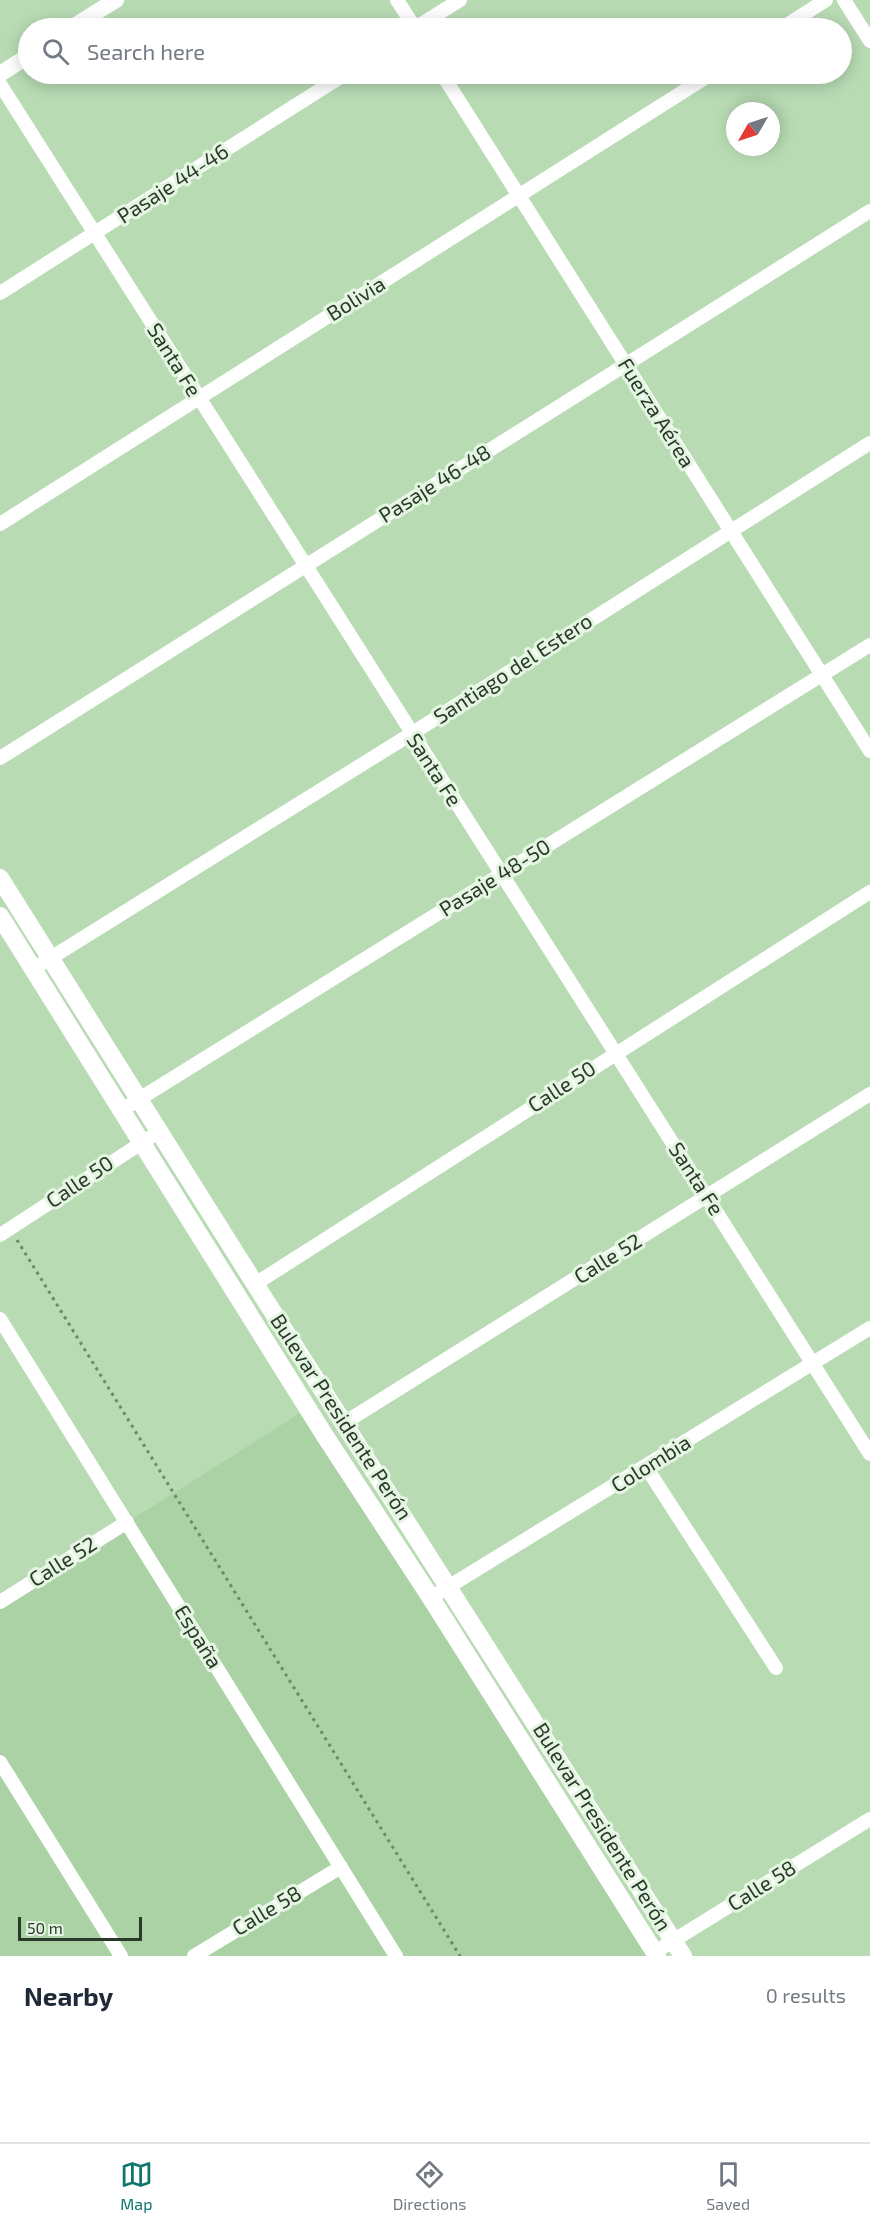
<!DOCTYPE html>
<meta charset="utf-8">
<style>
body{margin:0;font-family:"Exo 2",sans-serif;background:#f6f6f7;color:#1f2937}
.compass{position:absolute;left:726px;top:102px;width:54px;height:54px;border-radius:50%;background:#fff;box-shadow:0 3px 15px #0003;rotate:231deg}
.scale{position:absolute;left:18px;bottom:15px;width:124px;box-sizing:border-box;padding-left:6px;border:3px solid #2b392a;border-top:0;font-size:16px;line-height:21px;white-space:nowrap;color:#2b392a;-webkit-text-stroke:4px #e4f6e2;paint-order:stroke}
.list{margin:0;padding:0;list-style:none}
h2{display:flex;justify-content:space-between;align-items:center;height:78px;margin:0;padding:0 24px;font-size:26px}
h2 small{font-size:20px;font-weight:400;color:#747a83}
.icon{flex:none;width:33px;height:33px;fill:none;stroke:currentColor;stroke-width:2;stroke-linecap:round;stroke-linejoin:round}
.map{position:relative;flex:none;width:870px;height:1956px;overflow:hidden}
.search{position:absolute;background:#fff;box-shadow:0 3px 15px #0003;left:18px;right:18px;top:18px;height:66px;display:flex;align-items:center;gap:15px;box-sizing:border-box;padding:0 21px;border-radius:33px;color:#747a83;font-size:22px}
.sheet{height:186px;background:#fff}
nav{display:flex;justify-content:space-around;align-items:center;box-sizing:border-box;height:84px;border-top:2px solid #e0e1e3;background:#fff;font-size:16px;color:#747a83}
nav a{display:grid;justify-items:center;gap:3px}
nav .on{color:#0f766e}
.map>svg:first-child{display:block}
.built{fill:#aad2a5}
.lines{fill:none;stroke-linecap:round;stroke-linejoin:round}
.path{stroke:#6f876c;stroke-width:3;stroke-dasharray:3 4.5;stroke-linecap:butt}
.minor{stroke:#fff;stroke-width:14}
.tertiary{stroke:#fff;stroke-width:16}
.secondary{stroke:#fff;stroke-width:18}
.labels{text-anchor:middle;stroke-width:6;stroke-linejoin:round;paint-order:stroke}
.street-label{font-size:21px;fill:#2b392a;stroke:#e4f6e2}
</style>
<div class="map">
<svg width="870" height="1956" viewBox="0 0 870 1956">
<rect width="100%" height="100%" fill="#b8dbb4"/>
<polygon class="built" points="308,1408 653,1956 0,1956 0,1603"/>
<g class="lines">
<polyline class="path" points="17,1240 460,1956"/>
<g class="minor">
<polyline points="397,0 415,28"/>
<polyline points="844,0 870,41"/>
<polyline points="415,28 460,0"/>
<polyline points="782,28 826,0"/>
<polyline points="442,74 870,751"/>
<polyline points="0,84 870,1454"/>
<polyline points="0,293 345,74"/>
<polyline points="0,524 711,74"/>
<polyline points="0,758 870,211"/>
<polyline points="33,969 411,734 870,443"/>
<polyline points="120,1111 870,645"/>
<polyline points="0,1235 160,1131"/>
<polyline points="255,1284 870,892"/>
<polyline points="0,1319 396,1956"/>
<polyline points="344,1423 870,1094"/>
<polyline points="646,1467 776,1668"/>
<polyline points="440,1592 870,1328"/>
<polyline points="0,1602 127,1522"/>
<polyline points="0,1762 121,1956"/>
<polyline points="655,1952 870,1819"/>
<polyline points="194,1956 341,1867"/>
</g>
<g class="tertiary">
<polyline points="71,28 116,0"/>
<polyline points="0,74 28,56"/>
</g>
<g class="secondary">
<polyline points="0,878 255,1284 683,1956"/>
<polyline points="0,916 325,1436 431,1598 657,1956"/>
</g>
</g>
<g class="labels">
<g class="street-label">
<text transform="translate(173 184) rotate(-33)" y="7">Pasaje 44-46</text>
<text transform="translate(356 299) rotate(-32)" y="7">Bolivia</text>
<text transform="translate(174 360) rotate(58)" y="7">Santa Fe</text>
<text transform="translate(656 413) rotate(58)" y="7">Fuerza Aérea</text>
<text transform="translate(435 484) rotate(-32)" y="7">Pasaje 46-48</text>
<text transform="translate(513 669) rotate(-33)" y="7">Santiago del Estero</text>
<text transform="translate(434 770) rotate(57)" y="7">Santa Fe</text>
<text transform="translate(495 878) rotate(-32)" y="7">Pasaje 48-50</text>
<text transform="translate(562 1087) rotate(-33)" y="7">Calle 50</text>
<text transform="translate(696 1179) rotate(57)" y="7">Santa Fe</text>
<text transform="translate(80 1182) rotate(-34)" y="7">Calle 50</text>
<text transform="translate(608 1259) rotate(-32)" y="7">Calle 52</text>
<text transform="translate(341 1417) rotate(57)" y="7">Bulevar Presidente Perón</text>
<text transform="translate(651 1464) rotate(-32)" y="7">Colombia</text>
<text transform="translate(63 1562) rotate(-32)" y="7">Calle 52</text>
<text transform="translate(198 1637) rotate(58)" y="7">España</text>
<text transform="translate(602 1827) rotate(58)" y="7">Bulevar Presidente Perón</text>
<text transform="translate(762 1886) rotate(-32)" y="7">Calle 58</text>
<text transform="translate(267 1911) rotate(-31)" y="7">Calle 58</text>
</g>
</g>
</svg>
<svg class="compass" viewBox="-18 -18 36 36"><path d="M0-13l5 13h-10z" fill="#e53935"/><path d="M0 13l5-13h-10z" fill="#747a83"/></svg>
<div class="scale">50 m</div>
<div class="search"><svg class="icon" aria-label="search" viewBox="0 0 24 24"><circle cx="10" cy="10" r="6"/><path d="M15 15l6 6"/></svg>Search here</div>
</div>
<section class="sheet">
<h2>Nearby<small>0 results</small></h2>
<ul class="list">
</ul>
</section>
<nav>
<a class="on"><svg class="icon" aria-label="map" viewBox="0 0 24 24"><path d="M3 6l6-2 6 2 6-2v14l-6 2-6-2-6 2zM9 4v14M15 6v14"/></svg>Map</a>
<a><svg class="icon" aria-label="directions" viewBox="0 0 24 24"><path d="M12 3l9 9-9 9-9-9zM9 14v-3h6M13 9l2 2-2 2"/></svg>Directions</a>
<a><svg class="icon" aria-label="saved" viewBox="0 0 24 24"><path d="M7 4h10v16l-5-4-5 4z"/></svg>Saved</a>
</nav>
